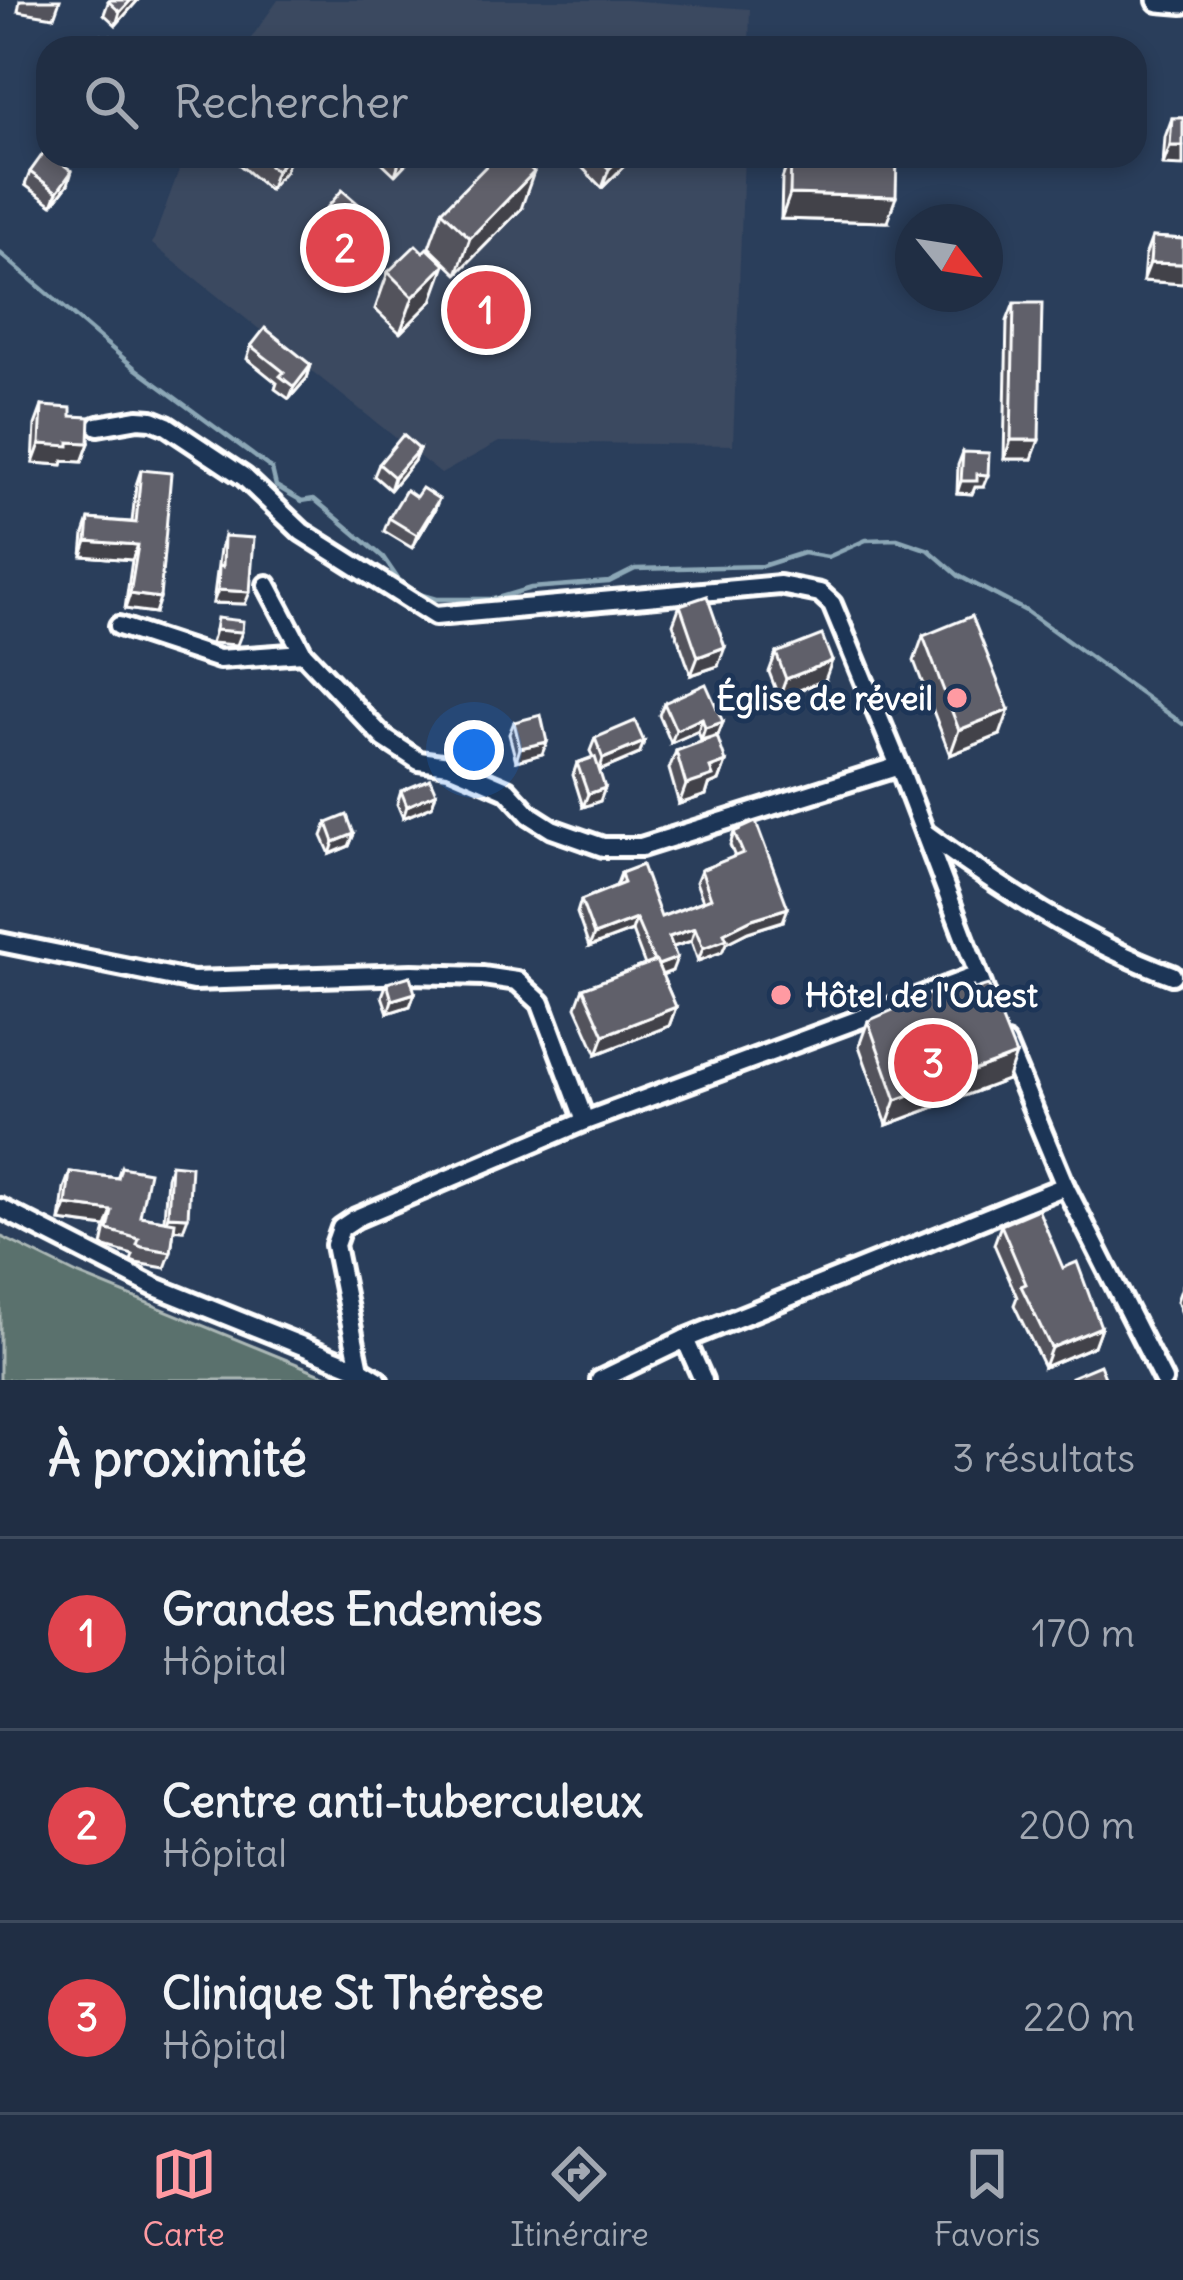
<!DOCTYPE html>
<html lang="fr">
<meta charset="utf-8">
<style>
body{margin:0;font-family:Delius,sans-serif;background:#2d3a4f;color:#f1f3f6}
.compass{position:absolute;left:895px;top:204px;width:108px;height:108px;border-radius:50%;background:#202e44;box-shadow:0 6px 18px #0003;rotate:120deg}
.you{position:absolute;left:474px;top:750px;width:42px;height:42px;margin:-30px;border:9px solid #fff;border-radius:50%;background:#1a73e8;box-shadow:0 0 0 18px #1a73e833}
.badge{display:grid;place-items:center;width:78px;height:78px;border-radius:50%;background:#ff9aa2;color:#fff;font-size:39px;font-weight:700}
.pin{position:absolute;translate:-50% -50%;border:6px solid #fff;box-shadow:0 3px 12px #0006}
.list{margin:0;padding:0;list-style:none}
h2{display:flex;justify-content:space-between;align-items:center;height:156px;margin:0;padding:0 48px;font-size:51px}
h2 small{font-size:39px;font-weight:400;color:#a2a8b2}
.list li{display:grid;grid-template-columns:78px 1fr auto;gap:36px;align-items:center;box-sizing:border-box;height:192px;padding:0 48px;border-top:3px solid #3d4a5d}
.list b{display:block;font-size:45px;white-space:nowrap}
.list p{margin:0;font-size:39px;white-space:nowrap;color:#a2a8b2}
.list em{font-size:39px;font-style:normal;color:#a2a8b2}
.icon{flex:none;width:66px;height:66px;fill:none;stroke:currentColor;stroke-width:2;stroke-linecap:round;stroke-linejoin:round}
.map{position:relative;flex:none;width:1183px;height:1380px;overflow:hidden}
.search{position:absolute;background:#202e44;box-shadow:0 6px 18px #0003;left:36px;right:36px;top:36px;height:132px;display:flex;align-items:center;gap:30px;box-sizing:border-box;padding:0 42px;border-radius:36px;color:#a2a8b2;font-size:45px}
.sheet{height:732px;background:#202e44}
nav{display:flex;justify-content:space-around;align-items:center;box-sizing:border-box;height:168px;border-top:3px solid #3d4a5d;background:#202e44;font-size:33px;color:#a2a8b2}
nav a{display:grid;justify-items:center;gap:6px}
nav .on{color:#ff9aa2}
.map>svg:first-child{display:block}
.built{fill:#3a4860}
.green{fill:#5a716d;stroke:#acb8b6;stroke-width:3}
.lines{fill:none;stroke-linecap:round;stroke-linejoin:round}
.stream{stroke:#8ca7b6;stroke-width:4.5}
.minor-casing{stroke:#fff;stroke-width:26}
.major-casing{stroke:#fff;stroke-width:30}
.minor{stroke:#1d3557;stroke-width:16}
.major{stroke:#1d3557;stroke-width:21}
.wall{fill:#53535b;stroke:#fff;stroke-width:3}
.shaded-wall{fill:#43434a;stroke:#fff;stroke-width:3}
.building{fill:#60606a;stroke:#fff;stroke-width:3}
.poi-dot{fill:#ff9aa2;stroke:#1d3557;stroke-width:4.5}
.labels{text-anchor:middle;stroke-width:10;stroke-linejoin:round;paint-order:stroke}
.poi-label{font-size:33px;font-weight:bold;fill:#fff;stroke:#1d3557;text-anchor:end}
</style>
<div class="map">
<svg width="1183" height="1380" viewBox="0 0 1183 1380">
<rect width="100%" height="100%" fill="#2a3e5b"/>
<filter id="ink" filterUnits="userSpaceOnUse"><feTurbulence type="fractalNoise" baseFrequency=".00833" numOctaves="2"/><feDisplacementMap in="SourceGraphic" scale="24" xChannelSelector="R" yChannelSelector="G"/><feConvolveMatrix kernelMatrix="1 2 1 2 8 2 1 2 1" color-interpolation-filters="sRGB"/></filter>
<g filter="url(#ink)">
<g class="built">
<polygon points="278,0 626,0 750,9 749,48 244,48"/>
<polygon points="184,156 744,156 733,445 499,442 441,474 152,244"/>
</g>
<polygon class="green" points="0,1236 79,1275 336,1380 0,1380"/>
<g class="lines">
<polyline class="stream" points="0,253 136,369 272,469 276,486 302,501 314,499 383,557 398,579 419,594 436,599 494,599 531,588 609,582 635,569 762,566 803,553 828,557 866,540 897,539 929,550 959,576 1026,611 1183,724"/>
<defs>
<g id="minor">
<polyline points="98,426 138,419 152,420 167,426 244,477 302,532 435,616 780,585 820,593 832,604 899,766 989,1003"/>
<polyline points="267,585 303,653 384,738 419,761 449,765 507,790 530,815 552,829 603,847 641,847 899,766"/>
<polyline points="119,626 219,659 303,653"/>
<path d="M925,833C1002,889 1082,942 1172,975"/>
<polyline points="0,942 193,981 412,974 483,976 517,981 541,1003 585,1121"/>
<polyline points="1006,1044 1065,1186 1163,1380"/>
<polyline points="0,1208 153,1286 360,1369 378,1380"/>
<polyline points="685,1339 703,1380"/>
<polyline points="360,1369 335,1245 341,1228 356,1218 585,1121 978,975"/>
<polyline points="600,1380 685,1339 1065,1186"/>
</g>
<polyline id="major" points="1159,0 1183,2"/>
</defs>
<use href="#minor" class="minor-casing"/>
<use href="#major" class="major-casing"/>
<use href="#minor" class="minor"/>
<use href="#major" class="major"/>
</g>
<g class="wall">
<polygon points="20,0 60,0 54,17 18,11"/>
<polygon points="109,0 138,0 116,25 104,14"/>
<polygon points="1172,118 1183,118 1163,165 1165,137"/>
<polygon points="229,156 290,156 285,171 269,190"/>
<polygon points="375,156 413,156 395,175"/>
<polygon points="579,156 634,156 602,188 577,162"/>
<polygon points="790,156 887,222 781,219 782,179"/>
<polygon points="30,172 68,184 52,205 25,185"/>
<polygon points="521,209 457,274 429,247 442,211"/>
<polygon points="366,221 381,234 374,253 350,281 324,259 320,263 302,248 309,229"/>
<polygon points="1152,237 1183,239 1183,284 1143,281 1145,256"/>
<polygon points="388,272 432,301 400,333 375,309"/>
<polygon points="1014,303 1032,459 1004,459 1007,321"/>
<polygon points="251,346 311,365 307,378 289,399 275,389 277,383 247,359"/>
<polygon points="42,406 71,416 89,443 82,462 63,461 62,465 33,463 35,425"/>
<polygon points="419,449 414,461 390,490 374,476 379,464"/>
<polygon points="963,452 983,487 975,487 972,494 957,493 958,465"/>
<polygon points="141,470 155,613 125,609 132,560 82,556 84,534 89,519 132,522 136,485"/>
<polygon points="434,511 412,548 384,531 389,518"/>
<polygon points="224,536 245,604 213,603 220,549"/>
<polygon points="680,605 718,666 691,675 673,624"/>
<polygon points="923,636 1000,735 950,755 914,661"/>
<polygon points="776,653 825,680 779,698 769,672"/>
<polygon points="664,703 723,722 718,735 701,740 698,731 671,743 659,715"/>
<polygon points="514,722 542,754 516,761 509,734"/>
<polygon points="595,738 644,742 639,754 599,771 600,801 583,807 573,775 577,763 593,757 590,751"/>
<polygon points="676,751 726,762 719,781 709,785 706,795 679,804 669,769"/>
<polygon points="401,791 436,793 432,806 403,818 397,804"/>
<polygon points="327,823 354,834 349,846 330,854 322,836"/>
<polygon points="734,832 783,921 748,932 726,943 722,952 698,961 691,941 673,947 672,971 662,975 676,1007 669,1026 597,1054 576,1007 583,988 645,965 632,931 589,947 577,913 581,900 616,886 621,873 661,917 703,901 696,882 701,870 735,857 730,845"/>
<polygon points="387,983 415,993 410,1006 388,1013 382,996"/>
<polygon points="868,1021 1007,1080 887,1125 859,1046"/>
<polygon points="171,1164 183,1230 174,1229 171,1252 165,1268 136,1263 131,1261 133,1255 102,1246 106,1227 60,1221 64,1188 70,1172 117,1178 121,1167 140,1216 164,1220 167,1177"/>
<polygon points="1001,1225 1063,1268 1101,1327 1094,1346 1044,1367 1014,1305 1017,1297 994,1244"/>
<polygon points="1183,1284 1183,1316 1177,1301"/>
</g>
<g class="shaded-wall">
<polygon points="131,0 138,0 116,25 120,12"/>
<polygon points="1170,146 1183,146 1183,166 1163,165"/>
<polygon points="288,156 290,156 285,171 269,190 276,171"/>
<polygon points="401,156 413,156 395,175"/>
<polygon points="622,156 634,156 602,188 609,169"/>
<polygon points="72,171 68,184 52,205 57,192"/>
<polygon points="534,172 521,209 457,274 470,238"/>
<polygon points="790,194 896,197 887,222 781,219"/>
<polygon points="381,234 374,253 350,281 357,262"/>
<polygon points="1150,263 1183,264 1183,284 1143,281"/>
<polygon points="445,265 432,301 400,333 413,297"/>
<polygon points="311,365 307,378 289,399 294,387"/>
<polygon points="1011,440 1039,440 1032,459 1004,459"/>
<polygon points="69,442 89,443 82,462 63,461 62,465 33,463 40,444"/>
<polygon points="419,449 414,461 390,490 394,477"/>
<polygon points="977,474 988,475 983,487 975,487 972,494 957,493 961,481"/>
<polygon points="439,499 434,511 412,548 417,535"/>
<polygon points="87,541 138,545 132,560 82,556"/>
<polygon points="218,590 250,592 245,604 213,603"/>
<polygon points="130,594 160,598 155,613 125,609"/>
<polygon points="215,630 242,632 237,645 211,643"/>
<polygon points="725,647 718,666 691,675 698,657"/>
<polygon points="832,661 825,680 779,698 786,679"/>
<polygon points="1009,710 1000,735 950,755 959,730"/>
<polygon points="702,718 698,731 671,743 676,730"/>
<polygon points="723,722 718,735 701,740 705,728"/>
<polygon points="547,742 542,754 516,761 520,748"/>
<polygon points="644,742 639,754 599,771 603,759"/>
<polygon points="726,762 719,781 709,785 706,795 679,804 686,785 710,768"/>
<polygon points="605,788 600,801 583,807 588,794"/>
<polygon points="436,793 432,806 403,818 407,806"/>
<polygon points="354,834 349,846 330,854 334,842"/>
<polygon points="788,908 783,921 748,932 726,943 722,952 698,961 703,948 724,933 752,919"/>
<polygon points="636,919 632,931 589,947 594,935"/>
<polygon points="695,928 691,941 664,950 669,937"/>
<polygon points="677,958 672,971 651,979 656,966"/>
<polygon points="415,993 410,1006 388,1013 392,1000"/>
<polygon points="676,1007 669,1026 597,1054 604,1035"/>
<polygon points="1016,1055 1007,1080 887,1125 896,1100"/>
<polygon points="66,1205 112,1211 106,1227 60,1221"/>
<polygon points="168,1216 188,1217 183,1230 163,1229"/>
<polygon points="1101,1327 1094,1346 1044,1367 1051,1348"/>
</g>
<g class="building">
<polygon points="109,0 131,0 120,12 108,1"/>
<polygon points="98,35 118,37 117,48 97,48"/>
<polygon points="1172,118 1183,118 1183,146 1170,146"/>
<polygon points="45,151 48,156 52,156 72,171 57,192 30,172"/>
<polygon points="258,156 288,156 276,171"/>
<polygon points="496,156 517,156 534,172 470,238 442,211"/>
<polygon points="596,156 622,156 609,169"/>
<polygon points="791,156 897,156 896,197 790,194"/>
<polygon points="342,190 369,213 363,219 381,234 357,262 331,240 327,245 309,229"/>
<polygon points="1152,237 1183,239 1183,264 1150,263"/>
<polygon points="416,245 423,252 427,248 445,265 413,297 388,272"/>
<polygon points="1014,303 1042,303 1039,440 1011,440"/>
<polygon points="265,328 311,365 294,387 280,376 284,372 251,346"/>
<polygon points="42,406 71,408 71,416 90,417 89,443 69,442 69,446 40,444"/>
<polygon points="403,435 419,449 394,477 379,464"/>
<polygon points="963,452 989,453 988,475 977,474 977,481 961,481"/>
<polygon points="141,470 171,473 160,598 130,594 138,545 87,541 89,519 136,523"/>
<polygon points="422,488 439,499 417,535 389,518 406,490 416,497"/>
<polygon points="224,536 254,538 250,592 218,590 219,566 223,567"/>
<polygon points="707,596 725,647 698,657 680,605"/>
<polygon points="972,616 1009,710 959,730 923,636"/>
<polygon points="217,618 243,621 242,632 215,630"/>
<polygon points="822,635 832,661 786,679 776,653"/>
<polygon points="706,684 723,722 705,728 702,718 676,730 664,703"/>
<polygon points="541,715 547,742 520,748 514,722"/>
<polygon points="635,721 644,742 603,759 595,738"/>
<polygon points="717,736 726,762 710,768 713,776 686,785 676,751"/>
<polygon points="595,757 605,788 588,794 577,763"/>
<polygon points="430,779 436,793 407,806 401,791"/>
<polygon points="347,815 354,834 334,842 327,823"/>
<polygon points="756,822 788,908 752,919 724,933 727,939 703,948 695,928 669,937 677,958 658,965 656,961 654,961 636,919 594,935 581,900 624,883 621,873 642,865 661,917 711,898 701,870 743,853 734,832"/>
<polygon points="656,961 676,1007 604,1035 583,988"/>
<polygon points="410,976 415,993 392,1000 387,983"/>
<polygon points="957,982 962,993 988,985 1016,1055 896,1100 868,1021"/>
<polygon points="171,1164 191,1166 188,1217 168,1216"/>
<polygon points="121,1167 149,1172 140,1216 175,1222 171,1252 142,1247 137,1245 139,1239 108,1230 112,1211 66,1205 70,1172 118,1178"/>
<polygon points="1038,1209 1063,1268 1077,1262 1101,1327 1051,1348 1021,1286 1026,1284 1001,1225"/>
<polygon points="1100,1365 1106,1380 1072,1380 1071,1377"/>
</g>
</g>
<g class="poi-dot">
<circle cx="957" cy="698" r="12"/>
<circle cx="781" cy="995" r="12"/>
</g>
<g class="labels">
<g class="poi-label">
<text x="933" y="710">Église de réveil</text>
<text x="805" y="1007" text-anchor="start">Hôtel de l'Ouest</text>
</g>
</g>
</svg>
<svg class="compass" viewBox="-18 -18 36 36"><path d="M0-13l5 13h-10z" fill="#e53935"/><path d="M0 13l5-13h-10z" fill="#a2a8b2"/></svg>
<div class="you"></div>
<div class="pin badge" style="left:486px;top:310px;background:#e0444e">1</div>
<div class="pin badge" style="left:345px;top:248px;background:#e0444e">2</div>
<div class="pin badge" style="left:933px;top:1063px;background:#e0444e">3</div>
<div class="search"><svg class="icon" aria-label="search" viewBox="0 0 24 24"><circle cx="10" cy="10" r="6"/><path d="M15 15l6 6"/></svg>Rechercher</div>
</div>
<section class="sheet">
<h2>À proximité<small>3 résultats</small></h2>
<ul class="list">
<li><span class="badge" style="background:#e0444e">1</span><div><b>Grandes Endemies</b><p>Hôpital</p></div><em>170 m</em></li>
<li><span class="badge" style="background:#e0444e">2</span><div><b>Centre anti-tuberculeux</b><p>Hôpital</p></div><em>200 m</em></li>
<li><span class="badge" style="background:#e0444e">3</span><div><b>Clinique St Thérèse</b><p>Hôpital</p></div><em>220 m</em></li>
</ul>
</section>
<nav>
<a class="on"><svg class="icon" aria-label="map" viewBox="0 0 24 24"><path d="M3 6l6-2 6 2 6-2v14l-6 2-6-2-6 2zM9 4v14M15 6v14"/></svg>Carte</a>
<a><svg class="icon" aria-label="directions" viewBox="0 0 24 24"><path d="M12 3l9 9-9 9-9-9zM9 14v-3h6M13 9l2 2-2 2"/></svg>Itinéraire</a>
<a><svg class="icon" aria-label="saved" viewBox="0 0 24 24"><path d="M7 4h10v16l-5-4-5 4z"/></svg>Favoris</a>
</nav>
